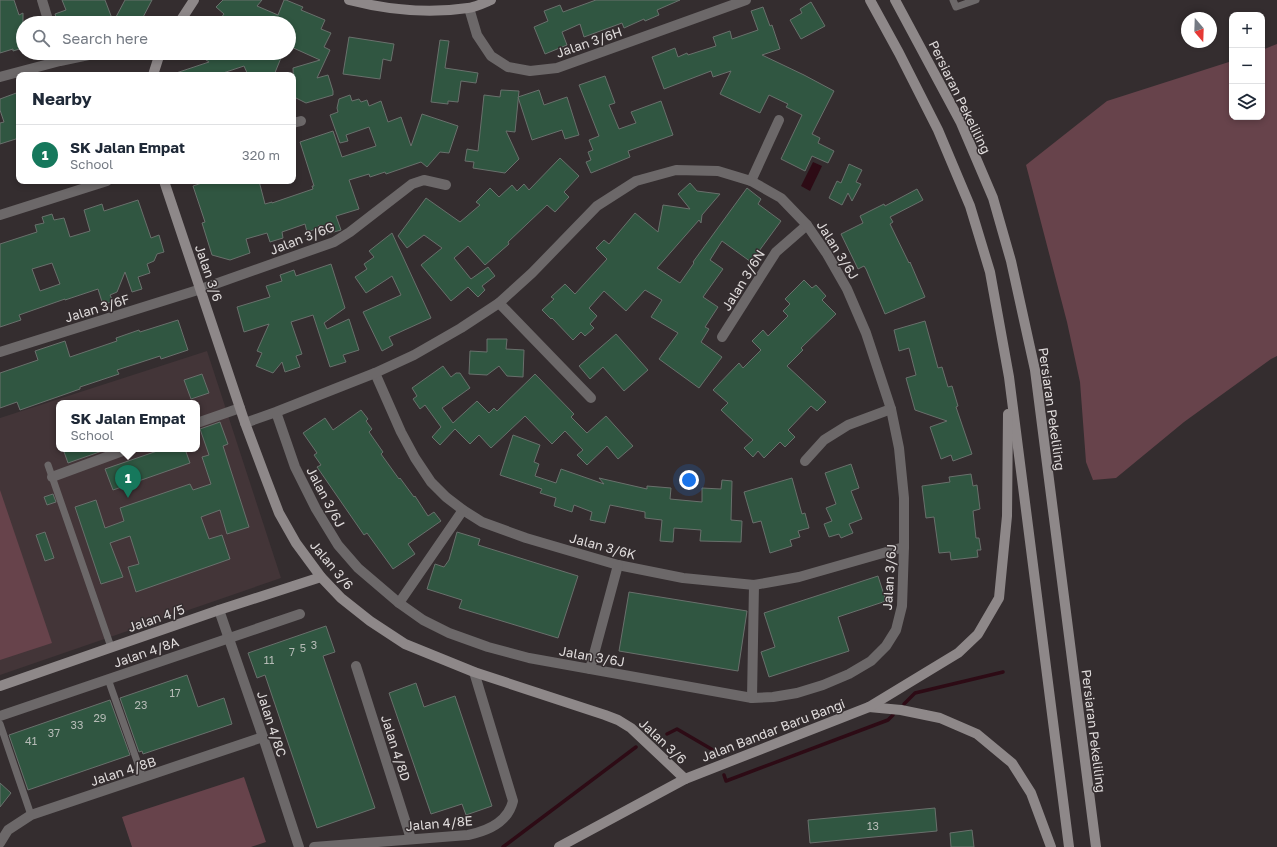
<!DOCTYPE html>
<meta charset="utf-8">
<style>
body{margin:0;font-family:"Golos Text",sans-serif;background:#f6f6f7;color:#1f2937}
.controls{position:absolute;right:12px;top:12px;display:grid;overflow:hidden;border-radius:8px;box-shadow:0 2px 6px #0003}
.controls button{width:36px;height:36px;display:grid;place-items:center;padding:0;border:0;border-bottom:1px solid #e0e1e3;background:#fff;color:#1f2937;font:20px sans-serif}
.compass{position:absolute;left:1181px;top:12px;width:36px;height:36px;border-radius:50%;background:#fff;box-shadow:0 2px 6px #0003;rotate:161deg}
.you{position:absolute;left:689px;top:480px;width:14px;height:14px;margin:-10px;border:3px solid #fff;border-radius:50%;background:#1a73e8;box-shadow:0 0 0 6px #1a73e833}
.badge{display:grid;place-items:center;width:26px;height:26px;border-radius:50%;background:#16785c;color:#fff;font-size:13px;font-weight:700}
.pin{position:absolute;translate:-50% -33px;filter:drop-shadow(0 1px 2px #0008)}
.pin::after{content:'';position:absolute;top:21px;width:14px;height:12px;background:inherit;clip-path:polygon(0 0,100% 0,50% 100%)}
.popup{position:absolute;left:56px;top:400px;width:144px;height:52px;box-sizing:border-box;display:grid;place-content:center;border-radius:8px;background:#fff;filter:drop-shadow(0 1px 3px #0005);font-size:13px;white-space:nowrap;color:#747a83}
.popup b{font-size:15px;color:#1f2937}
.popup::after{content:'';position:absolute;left:50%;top:100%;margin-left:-8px;border:8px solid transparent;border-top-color:#fff}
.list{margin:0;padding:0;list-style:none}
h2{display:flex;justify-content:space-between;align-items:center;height:52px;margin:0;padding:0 16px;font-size:17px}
h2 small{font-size:13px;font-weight:400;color:#747a83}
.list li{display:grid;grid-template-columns:26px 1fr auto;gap:12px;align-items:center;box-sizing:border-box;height:60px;padding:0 16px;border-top:1px solid #e0e1e3}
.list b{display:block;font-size:15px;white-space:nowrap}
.list p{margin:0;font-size:13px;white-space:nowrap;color:#747a83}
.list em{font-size:13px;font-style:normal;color:#747a83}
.icon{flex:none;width:22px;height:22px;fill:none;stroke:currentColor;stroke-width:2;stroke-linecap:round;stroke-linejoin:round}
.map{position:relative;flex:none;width:1277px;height:847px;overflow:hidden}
.search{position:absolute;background:#fff;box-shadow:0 2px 6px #0003;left:16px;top:16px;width:280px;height:44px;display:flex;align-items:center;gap:10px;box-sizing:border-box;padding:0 14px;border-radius:22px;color:#747a83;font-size:15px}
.panel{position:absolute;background:#fff;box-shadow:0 2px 6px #0003;left:16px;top:72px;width:280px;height:112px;border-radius:8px}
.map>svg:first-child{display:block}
.built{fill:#433538;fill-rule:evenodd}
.green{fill:#67434b}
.water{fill:#2d0b15}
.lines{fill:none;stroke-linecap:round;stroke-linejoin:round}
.stream{stroke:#2d0b15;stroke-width:3.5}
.building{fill:#305641;stroke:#69706c;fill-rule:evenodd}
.lane{stroke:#6c6869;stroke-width:7}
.street{stroke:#6c6869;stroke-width:10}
.secondary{stroke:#8e8889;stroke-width:10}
.labels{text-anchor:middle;stroke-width:3;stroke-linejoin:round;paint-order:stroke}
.number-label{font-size:11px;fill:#b4bab5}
.street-label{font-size:13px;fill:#e0dcdc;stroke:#342d2f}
</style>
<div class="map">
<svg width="1277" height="847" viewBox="0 0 1277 847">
<rect width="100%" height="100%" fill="#342d2f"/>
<path class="built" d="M207,351L281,578L0,675V418ZM59,403H197V449H59Z"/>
<g class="green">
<polygon points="1277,44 1277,356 1271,359 1184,422 1116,478 1093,480 1086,462 1080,382 1067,322 1026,165 1107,101 1232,61 1232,117 1262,117 1262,50"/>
<polygon points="0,490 52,643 0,660"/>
<polygon points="244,777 266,842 251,847 132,847 122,817"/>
</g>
<polygon class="water" points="813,162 822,166 810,191 801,186"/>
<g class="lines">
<g class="stream">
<polyline points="904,704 915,693 1003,672"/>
<polyline points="667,734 677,729 713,750"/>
<polyline points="724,775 726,781 888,720 893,715"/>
<polyline points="503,847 636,747"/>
</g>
</g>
<g class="building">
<polygon points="0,0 14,0 19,15 23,13 23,48 13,51 13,49 0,53"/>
<polygon points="62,0 105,0 113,21 107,23 58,23 55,14 66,10"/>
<polygon points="125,0 152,0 140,23 128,23 116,17"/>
<polygon points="223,0 262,0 257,6 278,15 284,0 286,0 303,7 301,10 325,20 321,29 331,33 324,47 330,50 317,78 328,75 333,91 333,95 306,103 294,97 293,68 320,60 289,46 289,23 217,23 224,14 216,7"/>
<polygon points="596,0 680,0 657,10 659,15 645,21 644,19 624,28 622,23 584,37 580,24 562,32 567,45 545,54 534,27 548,21 544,11 560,5 563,12"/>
<polygon points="811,2 825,26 801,39 790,20 802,13 800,9"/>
<polygon points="763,7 770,26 772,25 780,49 762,55 804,75 834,91 812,134 820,138 818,143 834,151 828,163 812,156 805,171 781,159 802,115 786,107 788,104 769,95 760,113 720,94 731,71 713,77 711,71 664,89 652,57 675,48 678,57 687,53 688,55 716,46 713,37 730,31 732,39 758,30 751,11"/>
<polygon points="349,37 394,44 391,61 383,59 380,79 343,74"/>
<polygon points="440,40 449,41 445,68 478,73 476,83 461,81 458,102 448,101 448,104 431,102"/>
<polygon points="196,53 283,53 274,75 248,75 244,66 217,75 176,75 176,73 209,62"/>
<polygon points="605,76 615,103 609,105 619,129 636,123 631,112 661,101 673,135 628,151 630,157 591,173 586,162 591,160 588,152 593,150 589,140 599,136 579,85"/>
<polygon points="501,90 519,91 515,132 506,131 519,159 505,173 473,168 474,162 465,161 467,149 478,151 484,95 500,97"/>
<polygon points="539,90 544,105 567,97 579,135 565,139 562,130 532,140 518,97"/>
<polygon points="19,92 19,138 0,144 0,123 4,122 0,110 0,99"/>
<polygon points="350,95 352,101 359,99 361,102 367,100 369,106 381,101 388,122 401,117 411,146 422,114 458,126 449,153 440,152 427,167 421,162 386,174 385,172 370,177 369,174 349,180 359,209 336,216 341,230 327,234 324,226 320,227 319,225 319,228 307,232 305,224 282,232 283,238 270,242 267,233 246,239 250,253 230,260 212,255 202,223 205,222 193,186 208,181 259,181 265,204 272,202 272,203 313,189 312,186 314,186 300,142 333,131 342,157 376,146 369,127 346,135 348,141 340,143 330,115 338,112 337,108 339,99"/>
<polygon points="560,158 579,176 564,192 569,197 555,212 547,205 508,242 509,244 485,265 468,246 454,258 471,279 488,267 495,276 482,286 485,290 478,297 468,287 451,301 421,265 442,248 424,235 407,248 398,236 426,198 460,222 480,205 476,202 490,188 499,197 512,185 517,191 524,184 529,190"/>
<polygon points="849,164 862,170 856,182 861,184 852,201 848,193 842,205 829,198 837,181 841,183"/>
<polygon points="690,183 697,191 720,194 702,215 701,223 699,220 657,268 680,283 694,263 693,262 747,188 761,199 758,204 781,221 751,262 722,241 710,260 723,269 703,297 718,307 705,327 709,329 701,342 722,357 699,388 659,359 678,333 651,317 662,300 645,290 626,311 604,291 589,308 597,316 590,324 594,328 585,336 581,332 573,340 552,318 551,319 542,310 554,299 551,297 565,284 575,294 607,259 596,248 604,240 609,244 635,213 658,232 663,205 690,209 678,194"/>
<polygon points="917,189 923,200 890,217 893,222 890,224 909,263 910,262 925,297 885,314 866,269 864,266 858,269 841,234 863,223 860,216 884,204 885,206"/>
<path d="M138,200L151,238L159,235L164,252L157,254L154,261L147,264L150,273L138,277L142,289L132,292L125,272L117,292L110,295L113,301L103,305L98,289L65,300V299L19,315L21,320L0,327V244L37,232L35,225L44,223L42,217L52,214L54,220L64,218L70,237L90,231L84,210L102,204L104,211ZM52,263L60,284L40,291L32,269Z"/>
<polygon points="392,233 431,318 389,337 393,345 382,351 363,312 401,295 392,276 366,293 355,277 367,269 364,264 374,257 369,251"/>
<polygon points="331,264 345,308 324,323 327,329 349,319 359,350 343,355 346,362 330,367 313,315 291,322 302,354 296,356 300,367 285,372 282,362 273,373 256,366 262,353 257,351 269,324 244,332 237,307 270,297 266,286 282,281 280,275 294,270 296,276"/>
<polygon points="804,280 812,288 816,285 826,296 822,300 836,314 801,348 803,350 787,366 826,402 817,411 811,406 788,430 795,437 785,447 780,442 764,458 758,451 753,457 744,448 753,440 721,410 728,403 713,390 739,363 743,368 761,350 752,341 763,330 768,336 788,316 783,311 790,304 785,299"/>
<polygon points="178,320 188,350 161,359 160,356 117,370 119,374 80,387 80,389 20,410 17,402 0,408 0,373 38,360 35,351 65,341 70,357 117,341 116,338 139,330 140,332"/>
<polygon points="925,321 938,368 942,367 948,387 952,386 958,406 956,407 972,454 953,461 951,455 941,459 930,427 947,421 915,410 906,378 916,375 909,348 899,351 894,330"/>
<polygon points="616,334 648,370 624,391 603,367 590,379 579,366"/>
<polygon points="487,339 507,339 506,349 524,350 523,377 507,376 499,366 487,375 469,374 470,351 487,352"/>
<polygon points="443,366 451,377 456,373 460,373 470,388 442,408 453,423 477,401 489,413 494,408 497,411 535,374 574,414 571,417 587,433 606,416 633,446 618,459 607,446 587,465 577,455 583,450 565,431 552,444 525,416 491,448 479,435 470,444 455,429 440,445 432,437 441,427 425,405 420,409 413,399 417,396 412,388"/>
<polygon points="202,374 209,393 191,399 184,380"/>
<polygon points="361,410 368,419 366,421 372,429 369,432 383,452 381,454 399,479 400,478 414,497 415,496 428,516 434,512 441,521 408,544 415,554 393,569 367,533 364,535 317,467 321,465 314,455 317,453 303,433 325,418 333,430"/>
<polygon points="220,422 228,444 223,446 249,527 227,534 220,510 201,517 209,539 222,535 230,559 136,592 128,567 139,564 130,536 110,543 123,577 101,584 75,507 96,500 105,528 124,521 120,508 190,484 193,490 211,484 202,457 209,455 200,429"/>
<polygon points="513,435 540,445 534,462 539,464 535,476 556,483 561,469 604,484 599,478 647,489 647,486 671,488 670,499 702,502 702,488 721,489 722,480 732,481 731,520 742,521 741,542 700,541 701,530 674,528 673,542 660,541 662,520 645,518 645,512 610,505 605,523 590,520 592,512 574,505 572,512 554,506 556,498 540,493 542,489 500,475"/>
<polygon points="63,449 105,449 105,450 68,463"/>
<polygon points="163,449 185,449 190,463 113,490 105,469"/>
<polygon points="851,464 859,488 851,491 862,519 849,524 853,533 841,538 839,534 829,537 824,524 832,521 826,508 836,504 825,473"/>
<polygon points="971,474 973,486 977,485 980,509 973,511 976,538 979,538 981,550 977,550 978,557 951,560 950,552 939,553 934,517 926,518 922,486 950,482 949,477"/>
<polygon points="792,478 802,514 805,513 809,528 798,531 800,537 790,540 792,546 770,553 761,521 753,523 744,492"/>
<polygon points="53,494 56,502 47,505 44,497"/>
<polygon points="45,532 54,558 45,561 36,535"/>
<polygon points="457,532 480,539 478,545 578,576 558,638 459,608 462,600 427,589 435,564 444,567 449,560"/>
<polygon points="878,576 886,601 838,617 849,651 769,677 761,652 775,647 764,613"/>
<polygon points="629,592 747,611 738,671 619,651"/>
<polygon points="326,626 335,652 323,656 375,808 317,828 265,675 257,678 248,653"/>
<polygon points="187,675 198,707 224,698 232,724 143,754 142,751 139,752 120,698"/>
<polygon points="416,683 424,707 455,696 492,806 466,815 462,804 431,814 389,693"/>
<polygon points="110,700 130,755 28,790 9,735"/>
<polygon points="0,783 11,793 0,807"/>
<polygon points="935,808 937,831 810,843 808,820"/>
<polygon points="972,830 974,847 951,847 950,833"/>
</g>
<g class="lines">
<g class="lane">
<polyline points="953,0 956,7 976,0"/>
<polyline points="48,465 111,647"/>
<polyline points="108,679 143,778"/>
<polyline points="0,724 31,815"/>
</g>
<g class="street">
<polyline points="42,0 49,23"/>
<polyline points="469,8 477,35 491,56 508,67 530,71 557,68 746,0"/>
<polyline points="0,77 60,61 98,53"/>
<polyline points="293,123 301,121"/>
<polyline points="751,181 779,120"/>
<polyline points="0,215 107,181"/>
<polyline points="499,303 591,398"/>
<polyline points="722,337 776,252 807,225"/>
<polyline points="0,352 201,289 334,242 350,232 412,184 424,180 446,185"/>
<polyline points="375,373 401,432 415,458 431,482 446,497 463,510 482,522 526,538 618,565 683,578 754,585 799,577 904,547"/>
<polyline points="197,423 240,408"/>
<polyline points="245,423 276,412 375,373 414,355 461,328 499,303 532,273 597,206 636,181 676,170 718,171 751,181 781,198 807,225 827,254 847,289 866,333 891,409 899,448 904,498 904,547 902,606 896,630 886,646 871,661 849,674 823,685 797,693 773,697 752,698 529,658 488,647 449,633 423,620 399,603 358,568 338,545 316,509 295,467 276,412"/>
<polyline points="805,461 824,440 848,425 891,409"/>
<polyline points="52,477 128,449"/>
<polyline points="399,603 463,510"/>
<polyline points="219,610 263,737 299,847"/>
<polyline points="356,666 411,839"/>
<polyline points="590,669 618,565"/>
<polyline points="752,698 754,585"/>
<polyline points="0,716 300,614"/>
<polyline points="0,843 8,830 31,815 263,737"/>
<path d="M314,847L468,835C488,831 508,822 513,801L474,672"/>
</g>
<g class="secondary">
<path d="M349,0C388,10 428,14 468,8C476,7 484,3 491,0"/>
<polyline points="870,0 899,53 938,130 970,206 990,272 1009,377 1069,847"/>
<polyline points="895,0 961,123 993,198 1011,261 1035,370 1096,847"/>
<polyline points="179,23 194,0"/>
<polyline points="153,75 160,53"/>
<polyline points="164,181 245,423 266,479 279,513 296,543 321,577 341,598 370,621 405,644 474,672 605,715 618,720 631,728 685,779"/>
<polyline points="0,686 219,610 321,577"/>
<polyline points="869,707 901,710 940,718 977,734 1012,763 1031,793 1051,847"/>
<polyline points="559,847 685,779 869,707 958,653 978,634 999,598 1007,516 1008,414"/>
</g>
</g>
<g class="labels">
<g class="number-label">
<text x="314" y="649">3</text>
<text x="303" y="652">5</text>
<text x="292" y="656">7</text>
<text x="269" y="664">11</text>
<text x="175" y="697">17</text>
<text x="141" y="709">23</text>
<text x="100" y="722">29</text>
<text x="77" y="729">33</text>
<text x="54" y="737">37</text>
<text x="31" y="745">41</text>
<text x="873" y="830">13</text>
</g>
<g class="street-label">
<text transform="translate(589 42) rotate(-19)" y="5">Jalan 3/6H</text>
<text transform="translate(960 97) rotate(64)" y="5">Persiaran Pekeliling</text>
<text transform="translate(302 238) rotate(-21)" y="5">Jalan 3/6G</text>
<text transform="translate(838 250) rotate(58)" y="5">Jalan 3/6J</text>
<text transform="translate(209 273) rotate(71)" y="5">Jalan 3/6</text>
<text transform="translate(743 280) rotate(-58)" y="5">Jalan 3/6N</text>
<text transform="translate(97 308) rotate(-17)" y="5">Jalan 3/6F</text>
<text transform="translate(1052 409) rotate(82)" y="5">Persiaran Pekeliling</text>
<text transform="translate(326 497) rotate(62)" y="5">Jalan 3/6J</text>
<text transform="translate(603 546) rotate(15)" y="5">Jalan 3/6K</text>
<text transform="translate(332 565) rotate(50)" y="5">Jalan 3/6</text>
<text transform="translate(889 577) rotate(-86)" y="5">Jalan 3/6J</text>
<text transform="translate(156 618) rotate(-19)" y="5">Jalan 4/5</text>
<text transform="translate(146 652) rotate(-19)" y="5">Jalan 4/8A</text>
<text transform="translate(592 656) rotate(10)" y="5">Jalan 3/6J</text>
<text transform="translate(272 724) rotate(72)" y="5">Jalan 4/8C</text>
<text transform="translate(773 730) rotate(-21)" y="5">Jalan Bandar Baru Bangi</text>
<text transform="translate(1094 731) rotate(83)" y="5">Persiaran Pekeliling</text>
<text transform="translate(663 741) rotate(43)" y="5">Jalan 3/6</text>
<text transform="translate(396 748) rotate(72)" y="5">Jalan 4/8D</text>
<text transform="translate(123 771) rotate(-18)" y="5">Jalan 4/8B</text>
<text transform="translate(439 823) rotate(-5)" y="5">Jalan 4/8E</text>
</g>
</g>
</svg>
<div class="controls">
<button>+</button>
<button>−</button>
<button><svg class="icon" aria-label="layers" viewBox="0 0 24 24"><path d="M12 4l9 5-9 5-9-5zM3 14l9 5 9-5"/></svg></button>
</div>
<svg class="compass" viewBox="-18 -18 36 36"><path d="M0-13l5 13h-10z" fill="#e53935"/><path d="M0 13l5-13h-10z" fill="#747a83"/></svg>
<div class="you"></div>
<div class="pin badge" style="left:128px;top:498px">1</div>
<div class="popup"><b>SK Jalan Empat</b>School</div>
<div class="search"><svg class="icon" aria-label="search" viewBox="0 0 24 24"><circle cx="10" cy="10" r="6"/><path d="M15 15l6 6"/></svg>Search here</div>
<section class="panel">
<h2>Nearby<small></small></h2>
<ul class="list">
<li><span class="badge">1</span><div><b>SK Jalan Empat</b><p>School</p></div><em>320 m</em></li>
</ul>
</section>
</div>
